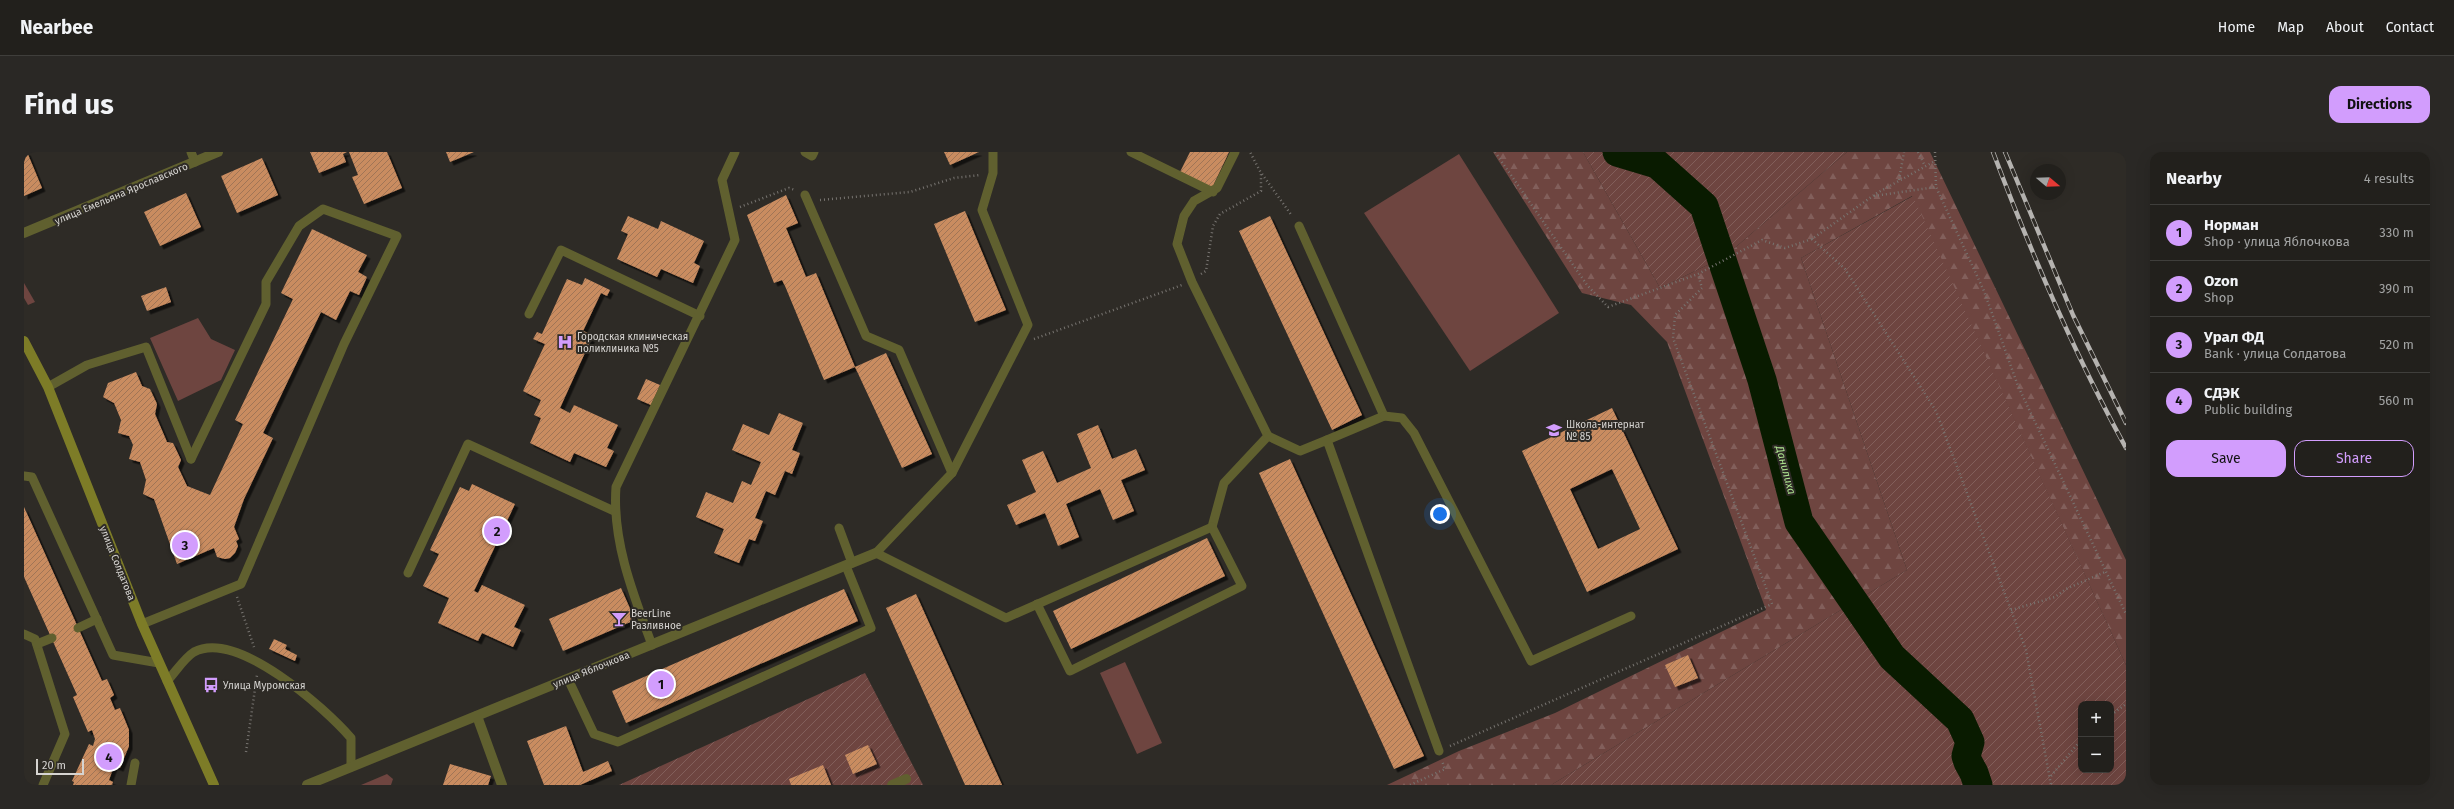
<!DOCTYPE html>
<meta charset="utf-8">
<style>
body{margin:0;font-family:"Fira Sans",sans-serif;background:#2a2825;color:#f1f3f6}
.controls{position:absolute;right:12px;bottom:12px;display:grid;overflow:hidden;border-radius:8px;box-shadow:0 4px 16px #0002}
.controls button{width:36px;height:36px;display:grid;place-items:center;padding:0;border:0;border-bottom:1px solid #3f3e3b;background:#22201c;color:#f1f3f6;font:20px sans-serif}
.compass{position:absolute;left:2006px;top:12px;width:36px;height:36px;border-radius:50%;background:#22201c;box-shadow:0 4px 16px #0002;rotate:109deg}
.scale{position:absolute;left:12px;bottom:10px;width:48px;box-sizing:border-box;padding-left:4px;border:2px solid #d6d4d1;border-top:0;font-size:11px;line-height:14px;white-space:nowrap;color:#d6d4d1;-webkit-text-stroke:3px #2e2b26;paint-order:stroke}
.you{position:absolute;left:1416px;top:362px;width:14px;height:14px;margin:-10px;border:3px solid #fff;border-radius:50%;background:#1a73e8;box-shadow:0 0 0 6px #1a73e833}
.badge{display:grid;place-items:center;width:26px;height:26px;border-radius:50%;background:#d29dfd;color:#111;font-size:13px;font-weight:700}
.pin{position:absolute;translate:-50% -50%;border:2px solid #fff;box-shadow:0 1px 4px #0006}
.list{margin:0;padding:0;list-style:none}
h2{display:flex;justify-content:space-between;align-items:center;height:52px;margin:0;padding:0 16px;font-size:17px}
h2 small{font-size:13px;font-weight:400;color:#a2a3a3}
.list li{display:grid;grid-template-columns:26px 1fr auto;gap:12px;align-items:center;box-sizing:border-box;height:56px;padding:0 16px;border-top:1px solid #3f3e3b}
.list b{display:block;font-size:15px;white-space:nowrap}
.list p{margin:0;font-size:13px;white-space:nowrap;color:#a2a3a3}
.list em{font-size:13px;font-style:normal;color:#a2a3a3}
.actions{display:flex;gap:8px;padding:12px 16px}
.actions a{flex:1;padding:9px 0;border:1px solid #d29dfd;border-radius:12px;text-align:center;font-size:14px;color:#d29dfd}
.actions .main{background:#d29dfd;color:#111}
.map{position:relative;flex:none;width:2102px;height:633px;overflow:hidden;border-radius:12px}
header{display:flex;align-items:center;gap:24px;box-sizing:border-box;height:56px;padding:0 20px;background:#22201c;border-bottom:1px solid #3f3e3b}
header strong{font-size:19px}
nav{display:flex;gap:22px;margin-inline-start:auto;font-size:14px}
.intro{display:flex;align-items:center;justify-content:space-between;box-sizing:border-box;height:96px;padding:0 24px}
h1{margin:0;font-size:28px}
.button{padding:10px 18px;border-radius:12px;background:#d29dfd;color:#111;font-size:14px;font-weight:700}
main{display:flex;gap:24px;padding:0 24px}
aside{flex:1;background:#22201c;border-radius:12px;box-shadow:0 4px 16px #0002}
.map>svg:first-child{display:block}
.green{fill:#6e4540}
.forest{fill:url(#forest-firs)}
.garden{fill:url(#garden-furrows);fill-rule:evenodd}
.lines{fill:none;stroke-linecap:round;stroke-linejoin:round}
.river{stroke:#091b00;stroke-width:29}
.building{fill:url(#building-hatch);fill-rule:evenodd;filter:url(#shadow)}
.path{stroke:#777470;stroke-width:2.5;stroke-dasharray:1 3;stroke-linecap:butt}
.lane{stroke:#60602f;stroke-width:9}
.street{stroke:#60602f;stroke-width:10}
.secondary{stroke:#7d7c27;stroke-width:10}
.rail-casing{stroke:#b5b3b0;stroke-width:4.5}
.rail{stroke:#2e2b26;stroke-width:3;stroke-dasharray:9;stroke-linecap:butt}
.labels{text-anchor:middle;stroke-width:4;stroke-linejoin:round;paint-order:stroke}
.street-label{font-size:10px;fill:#d6d4d1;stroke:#2e2b26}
.poi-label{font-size:10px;fill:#d6d4d1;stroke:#2e2b26;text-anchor:start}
.water-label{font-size:11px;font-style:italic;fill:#afe691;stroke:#2e2b26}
</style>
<header>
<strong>Nearbee</strong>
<nav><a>Home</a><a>Map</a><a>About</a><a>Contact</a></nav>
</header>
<div class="intro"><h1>Find us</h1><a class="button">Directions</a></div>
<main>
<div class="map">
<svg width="2102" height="633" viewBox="0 0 2102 633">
<defs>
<pattern id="forest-firs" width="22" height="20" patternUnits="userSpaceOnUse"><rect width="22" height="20" fill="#6e4540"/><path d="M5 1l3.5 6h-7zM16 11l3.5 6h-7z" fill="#825f5b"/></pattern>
<pattern id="garden-furrows" width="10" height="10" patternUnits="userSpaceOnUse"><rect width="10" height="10" fill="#6e4540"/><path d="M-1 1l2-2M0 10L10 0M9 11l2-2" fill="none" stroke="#825f5b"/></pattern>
<pattern id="building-hatch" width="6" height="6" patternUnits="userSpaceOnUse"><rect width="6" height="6" fill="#c98c61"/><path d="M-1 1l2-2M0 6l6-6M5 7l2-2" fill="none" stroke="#a07557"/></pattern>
<filter id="shadow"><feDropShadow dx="3.5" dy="3.5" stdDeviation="0" flood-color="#0009"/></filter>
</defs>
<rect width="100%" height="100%" fill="#2e2b26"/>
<g class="green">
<polygon points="1435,2 1535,161 1446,219 1340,61"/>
<polygon points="0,131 11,150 4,153 0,146"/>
<polygon points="174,166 187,187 211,198 197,228 154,249 126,186"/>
<polygon points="1101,510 1138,591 1113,602 1076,521"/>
<polygon points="363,622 369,627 367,633 337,633"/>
</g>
<polygon class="forest" points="1469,0 1559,0 1636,136 1700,105 1823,0 1906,0 2102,408 2102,513 1888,44 1777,106 1883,418 1527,633 1363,633 1435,599 1531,561 1742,458 1643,190 1607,153 1558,141"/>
<g class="garden">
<polygon points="1559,0 1823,0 1700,105 1636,136"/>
<path d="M1889,44L2102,513V633H1527L1883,418L1777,106ZM2057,552H2087V618H2057Z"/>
<polygon points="841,521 899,633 595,633"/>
</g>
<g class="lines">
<polyline class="river" points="1593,0 1633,12 1680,54 1738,228 1775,370 1868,505 1936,568 1946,590 1942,604 1944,610 1950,621 1954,633"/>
</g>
<g class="building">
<polygon points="0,0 3,0 18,36 0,44"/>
<polygon points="286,0 323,0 319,2 322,10 295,21"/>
<polygon points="325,0 363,0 378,36 340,52 328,25 334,23"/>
<polygon points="422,0 450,0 426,10"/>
<polygon points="920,0 955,0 926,13"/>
<polygon points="1166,0 1205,0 1188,36 1156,20"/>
<polygon points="238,6 254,43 213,61 197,24"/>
<polygon points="162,41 177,75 136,94 120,60"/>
<polygon points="762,43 774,71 762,76 782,125 792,121 831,215 800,228 761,134 758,128 750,131 723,63"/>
<polygon points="941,59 982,158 951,170 910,72"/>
<polygon points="604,64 634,77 637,69 680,89 670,111 676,114 669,131 637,117 633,125 593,107 604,82 597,79"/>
<polygon points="1246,64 1338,263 1308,278 1215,79"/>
<polygon points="288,77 343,103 334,120 343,125 335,143 326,139 312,168 297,160 239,281 249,286 220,347 210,375 215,387 212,389 214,394 211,401 206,406 201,407 193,405 190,396 153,412 130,347 119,342 122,328 116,310 105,307 109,293 105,284 94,281 97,268 90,251 79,245 84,231 112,220 118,234 126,237 133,252 131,262 143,290 149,291 157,308 154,315 163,334 186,343 219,272 211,268 269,147 257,141"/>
<polygon points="561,126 586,138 583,144 577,141 559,179 569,183 536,256 546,261 550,253 594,273 583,296 590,299 582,315 550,301 546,310 506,291 517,266 510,263 517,248 499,239 521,192 509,187 513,180 518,182 543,127 558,133"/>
<polygon points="142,135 147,150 123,159 117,144"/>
<polygon points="862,201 908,302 878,316 831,215"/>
<polygon points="622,227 636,233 627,253 613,247"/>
<path d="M1588,256L1654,397L1563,440L1498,299ZM1588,317L1616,377L1574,397L1546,337Z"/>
<polygon points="755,261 779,271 768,298 776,301 768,322 761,319 751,343 742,339 731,366 739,369 731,389 725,387 715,411 690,401 700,377 672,365 682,340 709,351 718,329 727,333 737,310 708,298 719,272 745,283"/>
<polygon points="1074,273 1088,307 1112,297 1121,318 1097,328 1110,359 1089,368 1076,337 1042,352 1055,385 1034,394 1021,361 992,373 983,353 1012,340 998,308 1019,299 1033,331 1067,316 1053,282"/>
<polygon points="1266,307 1400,604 1370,617 1235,321"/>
<polygon points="448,332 491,352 450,439 454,441 458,433 501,453 490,475 497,478 489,495 458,481 454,489 414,471 425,446 399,434 415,402 406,398 436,335 445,339"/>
<polygon points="0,355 78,529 83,527 90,543 86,546 91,558 96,556 105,578 105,594 96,616 90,614 85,628 89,630 88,633 49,633 50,630 48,629 65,592 69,594 71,587 68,578 64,580 49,545 53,543 0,425"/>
<polygon points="1183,386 1201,424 1047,497 1029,459"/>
<polygon points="597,436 611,468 539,499 525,467"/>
<polygon points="820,437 834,469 602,571 588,539"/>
<polygon points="892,442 978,633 941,633 862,456"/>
<polygon points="250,487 263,493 261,497 273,503 271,509 245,497"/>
<polygon points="1664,503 1674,526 1651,535 1641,513"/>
<polygon points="542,574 559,620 584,609 588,619 556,633 520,633 503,589"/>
<polygon points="844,593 853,612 829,622 821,603"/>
<polygon points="426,612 467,624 464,633 419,633"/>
<polygon points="799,613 807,633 767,633 765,627"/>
</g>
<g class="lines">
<g class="path">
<polyline points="1471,0 1563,133 1584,155 1674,122 1738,88 1761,96 1788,87 1853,41 1911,9"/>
<polyline points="1894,0 1901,14"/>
<polyline points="1911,0 1912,35 1960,139 1994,234 2102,462"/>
<polyline points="1238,22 1268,64"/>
<polyline points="1875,28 1880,0"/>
<polyline points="1850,44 1912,35"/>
<polyline points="796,48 886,40 930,26 956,23"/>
<polyline points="716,55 765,36 771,38"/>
<polyline points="1788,87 1821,117 1912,259 2002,498 2027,633"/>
<polyline points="1177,122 1182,119 1189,74 1196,62 1237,39 1237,21 1226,0"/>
<polyline points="1010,187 1158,133"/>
<polyline points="213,445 230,495"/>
<polyline points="1987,458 2031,445 2042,437 2081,420"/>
<polyline points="2087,563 2102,552"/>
<polyline points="1426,594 1748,452 1649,186 1651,163 1678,136 1674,122"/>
<polyline points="222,600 233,523"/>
<polyline points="2027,624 2057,588"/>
<polyline points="1386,633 1421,617 1418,609"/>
</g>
<g class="lane">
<polyline points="167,0 171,10"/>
<polyline points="781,0 788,4 790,0"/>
<polyline points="969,0 969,21 958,58 1004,173 928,321 852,401 982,466 1188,375 1200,331 1244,284 1168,130 1153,92 1160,64 1170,49 1193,36 1211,0"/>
<polyline points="1107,0 1189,40"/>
<polyline points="781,43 842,184 875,198 928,321"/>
<polyline points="1275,74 1360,264 1303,288"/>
<polyline points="505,162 537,98 676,164"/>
<polyline points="24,235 63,213 122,195 167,307"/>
<polyline points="1360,264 1378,266 1390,281 1507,509 1607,464"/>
<polyline points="1244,284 1276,299 1303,288 1415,599"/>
<polyline points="0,324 8,325 89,503 135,511"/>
<polyline points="815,376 828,411"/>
<polyline points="384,421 444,292 590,359"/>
<polyline points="1013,452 1046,519 1218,434 1188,375"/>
<polyline points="118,472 217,432 320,192 373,84 299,57 275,74 242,130 242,152 167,307"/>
<polyline points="54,476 73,467"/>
<polyline points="0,482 11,487 41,582 19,633"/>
<polyline points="13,492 28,486"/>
<path d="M628,493C609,442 588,389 592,335L711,88L698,28L711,0"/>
<polyline points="544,527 570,582 594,590 847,476 822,414"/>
<path d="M143,529C151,521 160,506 170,500C213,477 301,556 327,586V615"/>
<polyline points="107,633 111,611"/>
</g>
<g class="street">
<polyline points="0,81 194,0"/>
<polyline points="453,564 478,633"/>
<polyline points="283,633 852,401"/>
<polyline points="868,633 882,627"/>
</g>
<polyline class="secondary" points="0,189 24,235 118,472 190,633"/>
<defs>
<g id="rail">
<path d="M1969,0C2007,101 2050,201 2102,296"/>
<polyline points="1981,0 2049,163 2102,271"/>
</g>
</defs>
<use href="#rail" class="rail-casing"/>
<use href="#rail" class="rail"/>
</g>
<defs>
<symbol id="hospital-bare" viewBox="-9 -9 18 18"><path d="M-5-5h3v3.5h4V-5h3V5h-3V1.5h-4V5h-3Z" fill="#d29dfd" stroke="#2e2b26" stroke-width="2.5" paint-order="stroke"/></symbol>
<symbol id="school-bare" viewBox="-9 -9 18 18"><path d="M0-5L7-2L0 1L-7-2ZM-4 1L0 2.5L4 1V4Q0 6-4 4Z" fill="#d29dfd" stroke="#2e2b26" stroke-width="2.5" paint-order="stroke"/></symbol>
<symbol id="bar-bare" viewBox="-9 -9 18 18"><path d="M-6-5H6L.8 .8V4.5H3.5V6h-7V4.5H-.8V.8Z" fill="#d29dfd" stroke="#2e2b26" stroke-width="2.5" paint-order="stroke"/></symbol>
<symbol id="bus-bare" viewBox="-9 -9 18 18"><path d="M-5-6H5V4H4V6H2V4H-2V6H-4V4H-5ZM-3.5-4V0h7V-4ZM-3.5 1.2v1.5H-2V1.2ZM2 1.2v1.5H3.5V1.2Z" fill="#d29dfd" stroke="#2e2b26" stroke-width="2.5" paint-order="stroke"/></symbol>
</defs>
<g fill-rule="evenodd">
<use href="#hospital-bare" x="530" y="179" width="22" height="22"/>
<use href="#school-bare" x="1519" y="267" width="22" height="22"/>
<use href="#bar-bare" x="584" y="456" width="22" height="22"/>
<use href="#bus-bare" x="176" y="522" width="22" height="22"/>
</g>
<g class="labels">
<g class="street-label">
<text transform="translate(97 41) rotate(-23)" y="4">улица Емельяна Ярославского</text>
<text transform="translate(94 411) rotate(68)" y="4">улица Солдатова</text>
<text transform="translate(567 517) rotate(-22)" y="4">улица Яблочкова</text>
</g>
<g class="poi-label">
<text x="553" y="188">Городская клиническая<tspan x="553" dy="12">поликлиника №5</tspan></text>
<text x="1542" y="276">Школа-интернат<tspan x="1542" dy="12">№ 85</tspan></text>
<text x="607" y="465">BeerLine<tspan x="607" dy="12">Разливное</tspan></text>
<text x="199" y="537">Улица Муромская</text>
</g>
<g class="water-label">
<text transform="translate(1762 318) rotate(75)" y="4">Данилиха</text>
</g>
</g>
</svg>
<div class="controls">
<button>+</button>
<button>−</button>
</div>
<svg class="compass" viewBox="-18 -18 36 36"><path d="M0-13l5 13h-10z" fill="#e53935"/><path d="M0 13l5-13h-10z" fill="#a2a3a3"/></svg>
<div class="scale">20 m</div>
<div class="you"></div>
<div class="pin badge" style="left:637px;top:532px">1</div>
<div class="pin badge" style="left:473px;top:379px">2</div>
<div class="pin badge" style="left:161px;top:393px">3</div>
<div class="pin badge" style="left:85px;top:605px">4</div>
</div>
<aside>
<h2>Nearby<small>4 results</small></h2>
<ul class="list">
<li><span class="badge">1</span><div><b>Норман</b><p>Shop · улица Яблочкова</p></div><em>330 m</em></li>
<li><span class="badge">2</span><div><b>Ozon</b><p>Shop</p></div><em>390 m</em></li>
<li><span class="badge">3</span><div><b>Урал ФД</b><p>Bank · улица Солдатова</p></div><em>520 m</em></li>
<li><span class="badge">4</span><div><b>СДЭК</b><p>Public building</p></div><em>560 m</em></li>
</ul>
<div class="actions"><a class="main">Save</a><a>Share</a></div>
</aside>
</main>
